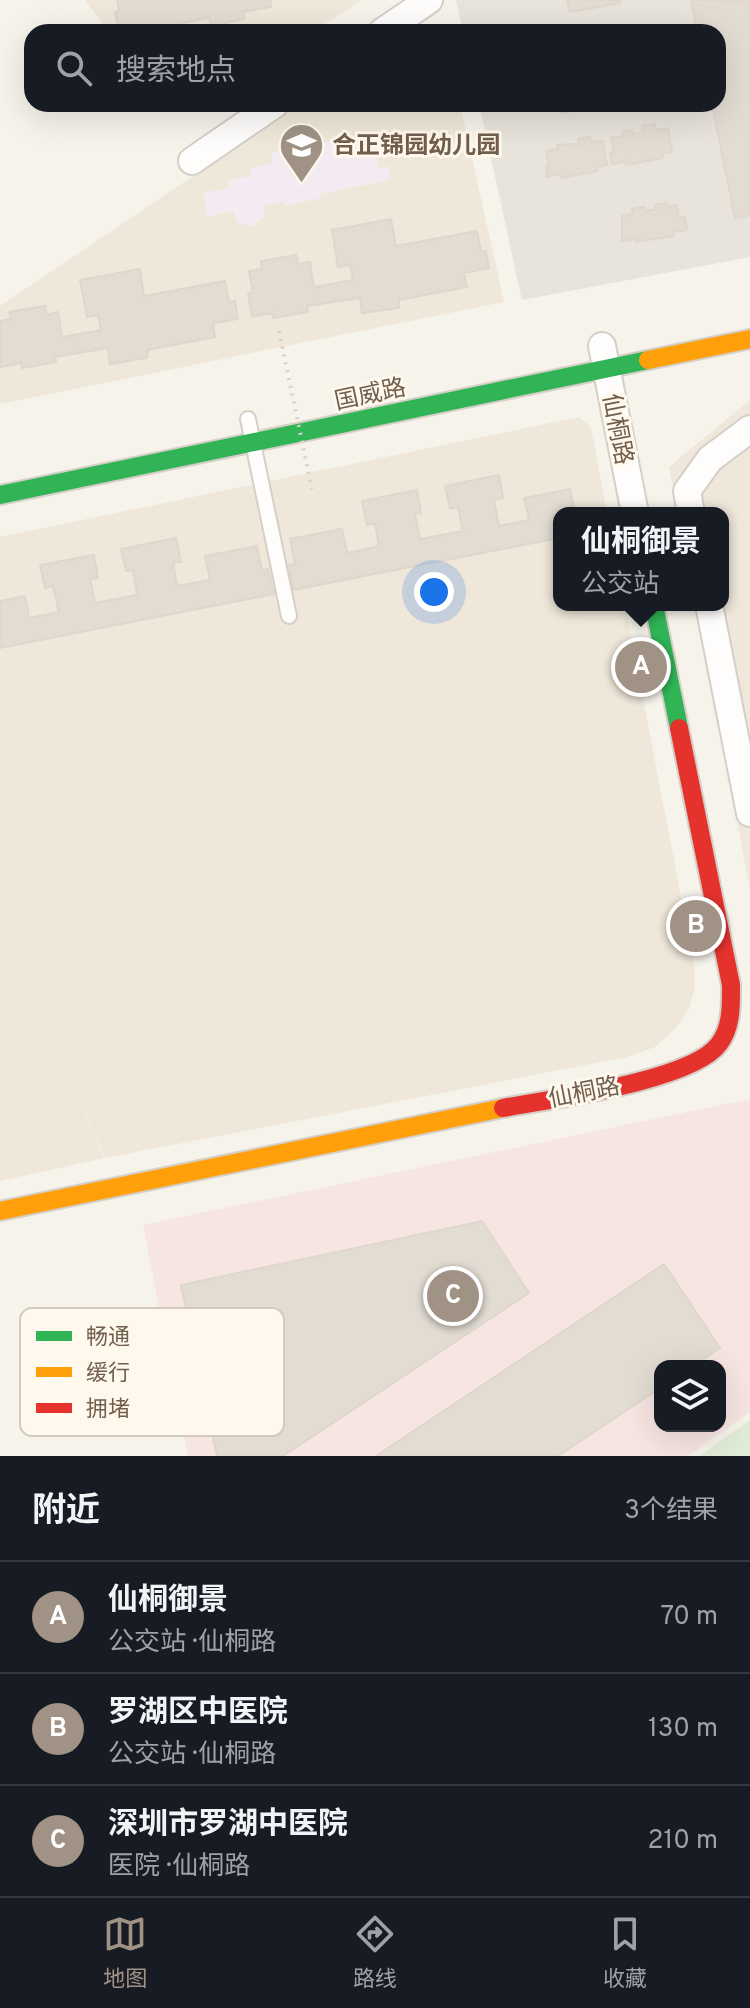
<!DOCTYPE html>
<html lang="zh">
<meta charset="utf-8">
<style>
body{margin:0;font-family:Overpass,"Noto Sans SC",sans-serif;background:#242831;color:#f1f3f6}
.controls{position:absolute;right:24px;bottom:24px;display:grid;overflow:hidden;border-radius:16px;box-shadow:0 8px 32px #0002}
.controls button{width:72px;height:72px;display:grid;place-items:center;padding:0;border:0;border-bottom:2px solid #363941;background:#171b24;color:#f1f3f6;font:40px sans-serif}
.you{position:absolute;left:434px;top:592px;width:28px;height:28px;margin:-20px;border:6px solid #fff;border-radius:50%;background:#1a73e8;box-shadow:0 0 0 12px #1a73e833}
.badge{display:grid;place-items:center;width:52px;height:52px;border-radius:50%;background:#a09284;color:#fff;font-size:26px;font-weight:700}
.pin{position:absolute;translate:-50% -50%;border:4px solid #fff;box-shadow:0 2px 8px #0006}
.popup{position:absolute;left:553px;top:507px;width:176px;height:104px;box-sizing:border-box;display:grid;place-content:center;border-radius:16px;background:#171b24;filter:drop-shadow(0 2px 6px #0005);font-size:26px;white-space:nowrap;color:#9ea1a6}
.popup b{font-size:30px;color:#f1f3f6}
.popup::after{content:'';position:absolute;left:50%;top:100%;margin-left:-16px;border:16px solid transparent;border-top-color:#171b24}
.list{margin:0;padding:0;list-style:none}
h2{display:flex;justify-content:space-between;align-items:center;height:104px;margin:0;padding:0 32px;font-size:34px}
h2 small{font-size:26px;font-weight:400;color:#9ea1a6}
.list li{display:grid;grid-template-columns:52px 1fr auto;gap:24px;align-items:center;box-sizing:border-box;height:112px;padding:0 32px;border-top:2px solid #363941}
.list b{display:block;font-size:30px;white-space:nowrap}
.list p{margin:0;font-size:26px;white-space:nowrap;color:#9ea1a6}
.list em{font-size:26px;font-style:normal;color:#9ea1a6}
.icon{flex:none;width:44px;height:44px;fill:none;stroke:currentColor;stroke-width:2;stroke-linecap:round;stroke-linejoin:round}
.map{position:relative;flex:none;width:750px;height:1456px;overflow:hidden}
.search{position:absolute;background:#171b24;box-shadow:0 8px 32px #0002;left:24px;right:24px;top:24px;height:88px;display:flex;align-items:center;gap:20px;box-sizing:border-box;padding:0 28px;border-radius:24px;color:#9ea1a6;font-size:30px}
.sheet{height:440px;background:#171b24}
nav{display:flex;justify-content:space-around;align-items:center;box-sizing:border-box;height:112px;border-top:2px solid #363941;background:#171b24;font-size:22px;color:#9ea1a6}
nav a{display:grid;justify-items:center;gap:4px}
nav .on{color:#a09284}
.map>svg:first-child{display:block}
.residential{fill:#efe7d9}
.industrial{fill:#e8e3db}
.education{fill:#f4eaf2}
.medical{fill:#f7e5e2;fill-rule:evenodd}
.green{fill:#e1ecd6}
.building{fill:#e2dcd2;stroke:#dfd7cd;stroke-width:2}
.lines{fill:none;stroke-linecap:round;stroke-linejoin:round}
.lane-casing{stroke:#d4cfc8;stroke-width:18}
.street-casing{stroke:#d4cfc8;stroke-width:30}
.fast-casing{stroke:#d5cfc7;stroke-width:22}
.slow-casing{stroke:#d5cfc7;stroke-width:22}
.jam-casing{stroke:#d5cfc7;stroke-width:22}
.lane{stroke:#fefdfc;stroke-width:14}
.street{stroke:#fefdfc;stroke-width:26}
.fast{stroke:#30b455;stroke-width:18}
.slow{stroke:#ff9f0a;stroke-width:18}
.jam{stroke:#e5322d;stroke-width:18}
.path-bridge{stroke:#d7d1cb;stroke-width:4;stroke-dasharray:2 6;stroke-linecap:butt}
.labels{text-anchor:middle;stroke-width:6;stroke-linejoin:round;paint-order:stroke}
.poi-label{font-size:24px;font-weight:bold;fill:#725e4c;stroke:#fef9ec;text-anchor:start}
.street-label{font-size:24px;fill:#725e4c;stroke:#fef9ec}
.key{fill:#fef9ec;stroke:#d4cabc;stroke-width:2}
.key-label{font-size:22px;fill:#725e4c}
</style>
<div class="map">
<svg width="750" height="1456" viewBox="0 0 750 1456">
<rect width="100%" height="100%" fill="#f6f3eb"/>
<g class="residential">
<polygon points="85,0 362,0 312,32 108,32"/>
<polygon points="300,104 460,104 504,302 0,404 0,306"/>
<polygon points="750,400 750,889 695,605 723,605 723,513 678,513 669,467"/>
<polygon points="579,417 591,427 607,513 559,513 559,605 625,605 694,964 695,986 689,1009 675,1029 655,1047 627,1057 105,1158 59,1053 104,1158 0,1181 0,537"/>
</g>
<polygon class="industrial" points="456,0 750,0 750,257 522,300 479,104 718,104 718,32 463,32"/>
<polygon class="education" points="346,138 348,144 365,140 367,151 375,150 379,168 388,166 391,180 320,194 321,198 285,206 283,202 264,205 264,217 251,227 237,222 233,211 207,217 203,193 229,188 228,180 251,176 250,168 273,163 271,153"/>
<path class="medical" d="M750,1099V1412L688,1456H188L143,1225ZM660,1366H720V1426H660Z"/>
<polygon class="green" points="750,1420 750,1456 700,1456"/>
<g class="building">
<polygon points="117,0 270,0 271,7 243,12 244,19 211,26 209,18 168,26 169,32 119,32 115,12 119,11"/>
<polygon points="567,0 619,0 620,3 570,12"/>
<polygon points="691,0 750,0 750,215 735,218 712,104 718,104 718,32 697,32"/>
<polygon points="559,104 572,104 573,111 561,113"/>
<polygon points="655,124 656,130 668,128 672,152 662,154 663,158 626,165 625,161 612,164 610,153 614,152 611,138 623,136 622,132 632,130 633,134 643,132 642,126"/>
<polygon points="590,137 591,142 603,141 607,165 597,167 598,171 561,178 561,174 547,177 546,166 549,165 546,151 558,149 557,145 579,144 578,139"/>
<polygon points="666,203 667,207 677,205 679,218 685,217 687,230 674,232 674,236 636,242 635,239 622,241 622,216 633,214 632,209 644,207 645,211 656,209 655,205"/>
<polygon points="391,219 396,246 477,231 481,252 486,251 489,268 464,273 467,287 399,300 399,308 362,313 360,298 307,306 308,312 273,318 272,313 252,317 248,293 253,292 249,271 262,269 261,261 296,255 298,264 310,262 314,287 353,280 350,265 338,267 332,230"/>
<polygon points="140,269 144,296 225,281 229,302 235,301 238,319 213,323 215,337 148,350 147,358 110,364 108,348 55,357 56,362 22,368 21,363 1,367 0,321 11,319 9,312 45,306 47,315 58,312 62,337 101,330 98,315 87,317 80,280"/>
<polygon points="499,475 503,498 494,500 499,526 529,520 524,498 570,489 575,513 559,513 559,538 293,590 289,565 295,564 290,539 342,529 347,553 379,546 375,523 367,525 362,501 417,490 421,513 415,514 420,539 463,531 458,507 450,509 445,486"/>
<polygon points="176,538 181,562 173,563 177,586 210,580 205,556 257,546 262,571 268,569 274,594 0,648 0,601 25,596 29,618 59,612 53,586 45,588 40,565 94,555 98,578 90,579 95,603 137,595 133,570 126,571 121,549"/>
<polygon points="482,1221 529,1293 283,1456 217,1456 181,1285"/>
<polygon points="664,1264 720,1348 693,1366 660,1366 660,1388 558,1456 376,1456"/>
</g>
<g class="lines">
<defs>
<polyline id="lane" points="248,419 289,616"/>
<g id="street">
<polyline points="382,32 429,0"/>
<polyline points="192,161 275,104"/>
<polyline points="602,346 635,513"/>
<polyline points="691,513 687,491 710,459 750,429"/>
<polyline points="709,605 750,813"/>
</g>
<g id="fast">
<polyline points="0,495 648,360"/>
<polyline points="654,605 679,728"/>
</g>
<g id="slow">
<polyline points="648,360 750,339"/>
<polyline points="0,1211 503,1108"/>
</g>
<path id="jam" d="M503,1108C551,1099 692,1081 719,1044C732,1027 731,1005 731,985L679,728"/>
</defs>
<use href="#lane" class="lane-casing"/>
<use href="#street" class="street-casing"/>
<use href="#fast" class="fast-casing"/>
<use href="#slow" class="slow-casing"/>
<use href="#jam" class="jam-casing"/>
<use href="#lane" class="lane"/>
<use href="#street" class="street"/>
<use href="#fast" class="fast"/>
<use href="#slow" class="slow"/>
<use href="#jam" class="jam"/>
<polyline class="path-bridge" points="279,331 312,489"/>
</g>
<defs>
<symbol id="school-pin" viewBox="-11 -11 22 30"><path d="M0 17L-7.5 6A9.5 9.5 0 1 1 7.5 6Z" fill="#a09284" stroke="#fef9ec"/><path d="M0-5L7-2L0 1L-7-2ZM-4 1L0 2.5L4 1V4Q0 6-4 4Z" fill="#fff"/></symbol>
</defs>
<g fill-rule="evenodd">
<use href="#school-pin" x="276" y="120" width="51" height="69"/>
</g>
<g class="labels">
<g class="poi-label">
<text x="332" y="153">合正锦园幼儿园</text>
</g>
<g class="street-label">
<text transform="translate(370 394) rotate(-12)" y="8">国威路</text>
<text transform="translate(618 429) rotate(79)" y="8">仙桐路</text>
<text transform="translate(584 1092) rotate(-11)" y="8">仙桐路</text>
</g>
</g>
<rect x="20" y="1308" width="264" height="128" rx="12" class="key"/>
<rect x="36" y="1331" width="36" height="10" fill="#30b455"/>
<rect x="36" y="1367" width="36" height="10" fill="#ff9f0a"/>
<rect x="36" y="1403" width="36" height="10" fill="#e5322d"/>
<g class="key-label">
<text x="86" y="1344">畅通</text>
<text x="86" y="1380">缓行</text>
<text x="86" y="1416">拥堵</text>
</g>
</svg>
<div class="controls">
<button><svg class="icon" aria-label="layers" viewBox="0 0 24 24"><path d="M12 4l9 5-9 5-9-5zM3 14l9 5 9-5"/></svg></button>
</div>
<div class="you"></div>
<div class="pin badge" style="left:641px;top:667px">A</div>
<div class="popup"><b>仙桐御景</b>公交站</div>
<div class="pin badge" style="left:696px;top:926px">B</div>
<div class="pin badge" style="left:453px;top:1296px">C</div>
<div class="search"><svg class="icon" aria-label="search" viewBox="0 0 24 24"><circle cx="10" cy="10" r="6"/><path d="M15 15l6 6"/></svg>搜索地点</div>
</div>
<section class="sheet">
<h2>附近<small>3个结果</small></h2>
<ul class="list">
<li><span class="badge">A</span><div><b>仙桐御景</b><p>公交站 · 仙桐路</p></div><em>70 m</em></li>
<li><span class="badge">B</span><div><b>罗湖区中医院</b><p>公交站 · 仙桐路</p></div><em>130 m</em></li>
<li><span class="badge">C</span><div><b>深圳市罗湖中医院</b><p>医院 · 仙桐路</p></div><em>210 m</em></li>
</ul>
</section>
<nav>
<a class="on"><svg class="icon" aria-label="map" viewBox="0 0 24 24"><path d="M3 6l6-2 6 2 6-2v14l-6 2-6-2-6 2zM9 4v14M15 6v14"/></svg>地图</a>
<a><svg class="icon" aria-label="directions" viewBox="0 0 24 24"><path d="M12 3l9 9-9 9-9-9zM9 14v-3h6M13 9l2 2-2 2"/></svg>路线</a>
<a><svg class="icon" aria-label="saved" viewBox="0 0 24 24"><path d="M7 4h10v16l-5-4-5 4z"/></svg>收藏</a>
</nav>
